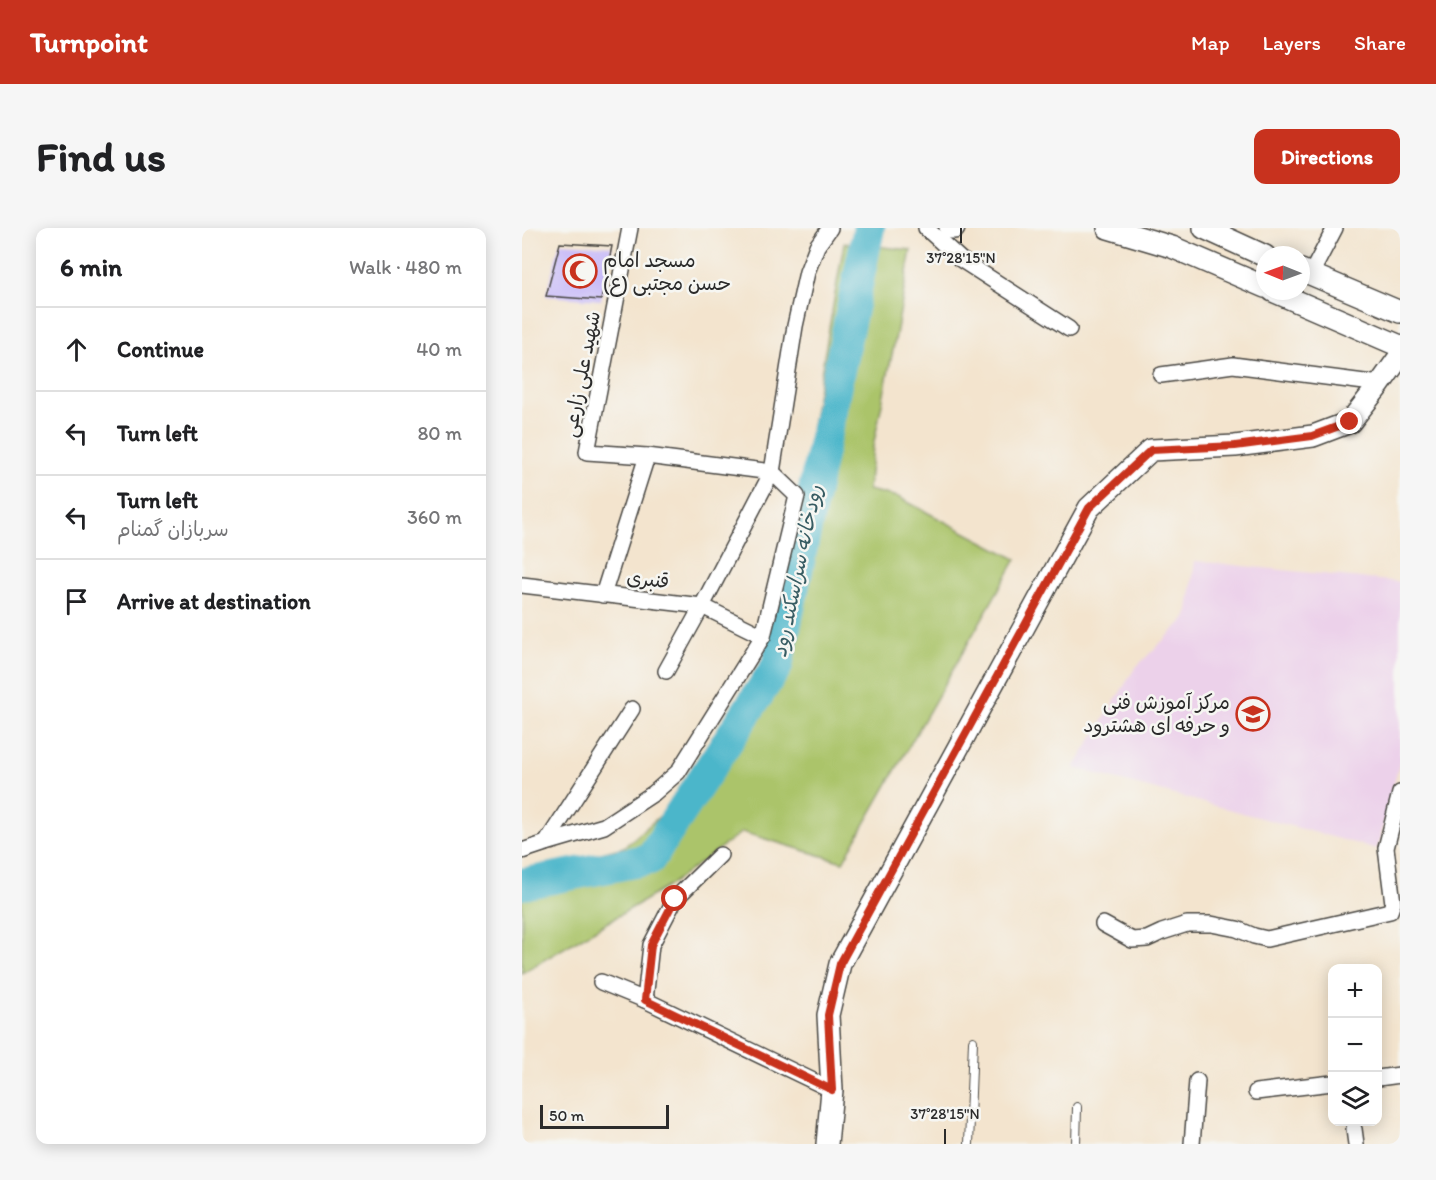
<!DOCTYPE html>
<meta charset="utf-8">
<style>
body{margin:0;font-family:Itim,"Playpen Sans Arabic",sans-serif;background:#f6f6f6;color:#202124}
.controls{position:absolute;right:18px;bottom:18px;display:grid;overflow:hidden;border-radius:12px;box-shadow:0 3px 15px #0003}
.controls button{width:54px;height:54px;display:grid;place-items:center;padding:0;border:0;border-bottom:2px solid #e0e0e0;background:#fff;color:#202124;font:30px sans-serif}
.compass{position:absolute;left:734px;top:18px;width:54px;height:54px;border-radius:50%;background:#fff;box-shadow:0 3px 15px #0003;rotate:271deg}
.scale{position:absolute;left:18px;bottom:15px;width:129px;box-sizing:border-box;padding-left:6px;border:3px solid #2b2b2b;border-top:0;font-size:16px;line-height:21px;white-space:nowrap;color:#2b2b2b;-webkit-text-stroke:4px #f6f6f2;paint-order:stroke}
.stop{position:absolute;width:18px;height:18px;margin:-14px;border:4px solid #c8321e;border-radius:50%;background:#fff}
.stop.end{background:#c8321e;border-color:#fff;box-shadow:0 2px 6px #0008}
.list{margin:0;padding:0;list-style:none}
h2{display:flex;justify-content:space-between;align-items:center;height:78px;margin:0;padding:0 24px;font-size:26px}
h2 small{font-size:20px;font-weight:400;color:#757577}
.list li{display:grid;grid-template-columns:39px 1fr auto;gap:18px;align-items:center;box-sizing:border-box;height:84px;padding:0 24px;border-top:2px solid #e0e0e0}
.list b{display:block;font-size:22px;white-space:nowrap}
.list p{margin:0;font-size:20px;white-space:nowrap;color:#757577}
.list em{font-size:20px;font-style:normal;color:#757577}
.icon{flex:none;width:33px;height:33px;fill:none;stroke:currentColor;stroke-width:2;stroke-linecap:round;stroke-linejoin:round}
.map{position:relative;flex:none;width:878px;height:916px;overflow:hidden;border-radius:12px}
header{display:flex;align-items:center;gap:36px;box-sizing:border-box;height:84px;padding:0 30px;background:#c8321e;color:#fff}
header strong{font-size:28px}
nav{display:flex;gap:33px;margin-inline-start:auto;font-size:21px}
.intro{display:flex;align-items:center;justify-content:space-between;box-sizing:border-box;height:144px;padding:0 36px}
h1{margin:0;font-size:42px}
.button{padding:15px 27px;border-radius:12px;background:#c8321e;color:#fff;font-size:21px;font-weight:700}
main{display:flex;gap:36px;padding:0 36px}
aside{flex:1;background:#fff;border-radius:12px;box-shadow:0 3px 15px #0003}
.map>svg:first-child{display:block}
.built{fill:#ecd1ea}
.green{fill:#abc46a;stroke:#6b784a;stroke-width:1.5}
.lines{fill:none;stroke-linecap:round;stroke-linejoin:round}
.river{stroke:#4cb6ca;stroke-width:32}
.building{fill:#c6b8f8}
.lane-casing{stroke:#494743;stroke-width:10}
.street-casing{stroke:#494743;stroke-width:18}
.secondary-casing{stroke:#494743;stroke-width:24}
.lane{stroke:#fff;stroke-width:8}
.street{stroke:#fff;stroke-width:15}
.secondary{stroke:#fff;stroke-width:21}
.route{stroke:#c8321e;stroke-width:8}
.ticks{fill:none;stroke:#2b2b2b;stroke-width:2}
.labels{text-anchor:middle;stroke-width:5;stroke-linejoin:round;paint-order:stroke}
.poi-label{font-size:20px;fill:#2b2b2b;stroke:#f6f6f2;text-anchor:start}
.street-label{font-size:20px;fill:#2b2b2b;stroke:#f6f6f2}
.water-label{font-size:21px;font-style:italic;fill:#375c63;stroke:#f6f6f2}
.ticks-label{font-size:15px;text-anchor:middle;fill:#2b2b2b;stroke:#f6f6f2;stroke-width:5;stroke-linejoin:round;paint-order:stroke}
</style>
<header>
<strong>Turnpoint</strong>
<nav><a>Map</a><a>Layers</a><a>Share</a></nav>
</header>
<div class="intro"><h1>Find us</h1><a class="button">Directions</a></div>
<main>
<aside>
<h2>6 min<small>Walk · 480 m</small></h2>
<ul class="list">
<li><svg class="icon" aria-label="ahead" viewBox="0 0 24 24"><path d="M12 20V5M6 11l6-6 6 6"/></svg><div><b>Continue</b></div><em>40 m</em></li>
<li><svg class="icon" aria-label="left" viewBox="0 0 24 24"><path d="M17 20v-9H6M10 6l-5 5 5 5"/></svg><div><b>Turn left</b></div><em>80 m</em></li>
<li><svg class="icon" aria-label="left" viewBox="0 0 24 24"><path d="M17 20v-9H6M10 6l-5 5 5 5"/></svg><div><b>Turn left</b><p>سربازان گمنام</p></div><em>360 m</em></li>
<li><svg class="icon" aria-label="arrive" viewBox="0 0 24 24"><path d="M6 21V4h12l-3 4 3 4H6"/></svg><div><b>Arrive at destination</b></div></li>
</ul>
</aside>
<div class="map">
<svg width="878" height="916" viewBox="0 0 878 916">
<rect width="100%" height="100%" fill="#f6f6f2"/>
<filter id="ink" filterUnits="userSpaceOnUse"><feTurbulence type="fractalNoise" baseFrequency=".0167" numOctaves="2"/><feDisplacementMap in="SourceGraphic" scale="12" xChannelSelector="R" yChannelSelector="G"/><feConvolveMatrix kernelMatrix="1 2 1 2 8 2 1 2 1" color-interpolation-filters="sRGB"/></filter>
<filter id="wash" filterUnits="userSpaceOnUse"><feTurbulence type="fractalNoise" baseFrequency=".008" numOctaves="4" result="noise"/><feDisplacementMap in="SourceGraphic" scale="24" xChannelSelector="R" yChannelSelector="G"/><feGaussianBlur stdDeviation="1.35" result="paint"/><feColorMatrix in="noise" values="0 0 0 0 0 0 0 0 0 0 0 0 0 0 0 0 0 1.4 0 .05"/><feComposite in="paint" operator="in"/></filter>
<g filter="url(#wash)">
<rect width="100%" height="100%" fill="#f3e4ce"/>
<polygon class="built" points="673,333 878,354 878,533 855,621 552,540 613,440 665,389"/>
<polygon class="green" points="322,15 389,22 374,107 351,219 346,262 376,269 494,331 321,634 220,604 145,659 0,745 0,646 102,619 153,575 249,432"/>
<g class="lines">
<polyline class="river" points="0,656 128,631 255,438 347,0"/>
</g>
<g id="blocks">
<polygon class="building" points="38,15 90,18 79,72 24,68"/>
</g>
</g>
<g filter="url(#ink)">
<use href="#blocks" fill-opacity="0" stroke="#494743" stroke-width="1.5"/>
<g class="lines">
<defs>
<g id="lane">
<polyline points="447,916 451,813"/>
<polyline points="554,916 555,879"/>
</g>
<g id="street">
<polyline points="404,0 438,31 547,101"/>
<polyline points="789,46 813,0"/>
<polyline points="639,147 711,137 858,156"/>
<polyline points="0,357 180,378 241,408"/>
<polyline points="81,367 125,228"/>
<polyline points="144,443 180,378 250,244 273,98 285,44 295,18 308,0"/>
<polyline points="24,615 82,598 132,565 156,544 241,408 275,268 250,244 125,228 65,224 108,0"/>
<polyline points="0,623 24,615 110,481"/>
<polyline points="581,696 610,712 625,711 640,704 665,696 689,696 715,701 732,708 745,711 868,683 871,675 864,620 878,565"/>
<polyline points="79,754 123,772 310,862"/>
<polyline points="123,772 129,717 153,671 198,627"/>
<polyline points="856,850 878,847"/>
<polyline points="734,864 810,855"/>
<polyline points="832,901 834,916"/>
<polyline points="670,916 675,853"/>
</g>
<g id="secondary">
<polyline points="428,0 432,0"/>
<polyline points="586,0 650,19 743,59"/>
<polyline points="682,0 743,28"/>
<polyline points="779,42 878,84"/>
<polyline points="751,63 878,118"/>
<polyline points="305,916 310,862 306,787 318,736 567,280 629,222 713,218 791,208 828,194 858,156 878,128"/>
</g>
</defs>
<use href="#lane" class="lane-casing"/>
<use href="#street" class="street-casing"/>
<use href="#secondary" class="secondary-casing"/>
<use href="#lane" class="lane"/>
<use href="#street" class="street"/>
<use href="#secondary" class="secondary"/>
</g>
</g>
<g class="lines" filter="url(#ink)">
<polyline class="route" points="153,671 129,717 123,772 310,862 306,787 318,736 567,280 629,222 713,218 790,208 828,194"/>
</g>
<path class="ticks" d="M439,15V0M423,916V901"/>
<defs>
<symbol id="mosque-ring" viewBox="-11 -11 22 22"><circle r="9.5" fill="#f6f6f2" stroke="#c8321e" stroke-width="1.5"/><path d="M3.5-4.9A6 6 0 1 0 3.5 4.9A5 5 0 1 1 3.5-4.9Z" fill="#c8321e"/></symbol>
<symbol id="school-ring" viewBox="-11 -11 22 22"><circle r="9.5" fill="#f6f6f2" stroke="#c8321e" stroke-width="1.5"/><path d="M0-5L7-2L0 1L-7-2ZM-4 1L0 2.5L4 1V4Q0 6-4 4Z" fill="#c8321e"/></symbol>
</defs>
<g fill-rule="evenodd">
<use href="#mosque-ring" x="39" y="24" width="38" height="38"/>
<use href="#school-ring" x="712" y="467" width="38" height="38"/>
</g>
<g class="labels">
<g class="poi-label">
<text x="81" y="39">مسجد امام<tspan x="81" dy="23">حسن مجتبی (ع)</tspan></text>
<text x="708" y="481" text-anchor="end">مرکز آموزش فنی<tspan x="708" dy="23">و حرفه ای هشترود</tspan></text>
</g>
<g class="street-label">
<text transform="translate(59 146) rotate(-79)" y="7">شهيد علی زارعی</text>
<text transform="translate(126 351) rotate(6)" y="7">قنبری</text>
</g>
<g class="water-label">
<text transform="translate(275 343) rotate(-78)" y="7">رودخانه سراسکند رود</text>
</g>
</g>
<g class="ticks-label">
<text x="439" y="35">37°28'15"N</text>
<text x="423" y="891">37°28'15"N</text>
</g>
</svg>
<div class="controls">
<button>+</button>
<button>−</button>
<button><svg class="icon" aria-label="layers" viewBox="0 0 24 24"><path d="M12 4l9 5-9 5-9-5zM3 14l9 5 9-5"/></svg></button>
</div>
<svg class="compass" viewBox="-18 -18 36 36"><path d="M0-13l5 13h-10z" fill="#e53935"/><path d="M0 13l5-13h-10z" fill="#757577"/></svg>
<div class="scale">50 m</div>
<div class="stop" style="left:153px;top:671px"></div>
<div class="stop end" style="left:828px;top:194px"></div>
</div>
</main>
